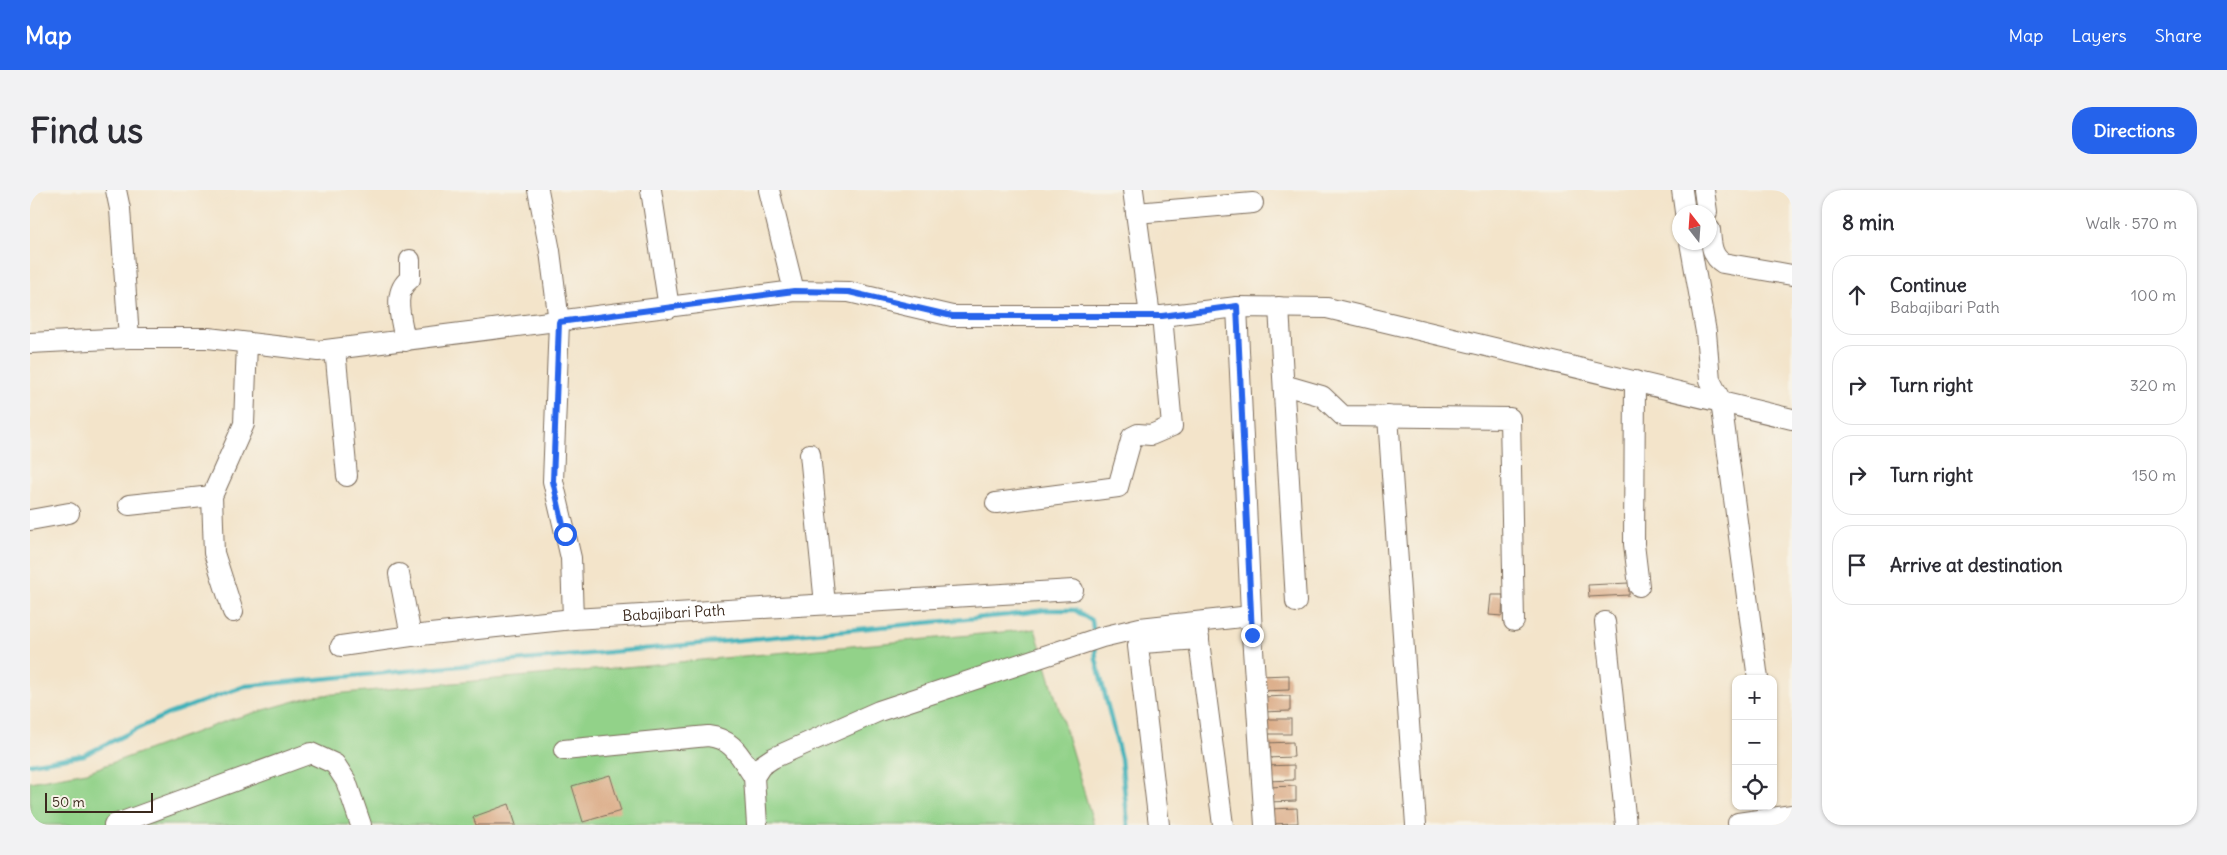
<!DOCTYPE html>
<meta charset="utf-8">
<style>
body{margin:0;font-family:Delius,sans-serif;background:#f2f2f3;color:#2b2b33}
.controls{position:absolute;right:15px;bottom:15px;display:grid;overflow:hidden;border-radius:10px;box-shadow:0 1px 4px #0004}
.controls button{width:45px;height:45px;display:grid;place-items:center;padding:0;border:0;border-bottom:1px solid #e1e1e2;background:#fff;color:#2b2b33;font:25px sans-serif}
.compass{position:absolute;left:1642px;top:15px;width:45px;height:45px;border-radius:50%;background:#fff;box-shadow:0 1px 4px #0004;rotate:343deg}
.scale{position:absolute;left:15px;bottom:12px;width:108px;box-sizing:border-box;padding-left:5px;border:2px solid #3b2a1e;border-top:0;font-size:14px;line-height:18px;white-space:nowrap;color:#3b2a1e;-webkit-text-stroke:4px #f7f3e8;paint-order:stroke}
.stop{position:absolute;width:15px;height:15px;margin:-11px;border:4px solid #2563eb;border-radius:50%;background:#fff}
.stop.end{background:#2563eb;border-color:#fff;box-shadow:0 1px 5px #0008}
.list{margin:0;padding:0;list-style:none}
h2{display:flex;justify-content:space-between;align-items:center;height:65px;margin:0;padding:0 20px;font-size:21px}
h2 small{font-size:16px;font-weight:400;color:#7c7c81}
.list li{display:grid;grid-template-columns:32px 1fr auto;gap:15px;align-items:center;box-sizing:border-box;height:80px;margin:0 10px 10px;padding:0 10px;border:1px solid #e1e1e2;border-radius:20px}
.list b{display:block;font-size:19px;white-space:nowrap}
.list p{margin:0;font-size:16px;white-space:nowrap;color:#7c7c81}
.list em{font-size:16px;font-style:normal;color:#7c7c81}
.icon{flex:none;width:28px;height:28px;fill:none;stroke:currentColor;stroke-width:2;stroke-linecap:round;stroke-linejoin:round}
.map{position:relative;flex:none;width:1762px;height:635px;overflow:hidden;border-radius:20px}
header{display:flex;align-items:center;gap:30px;box-sizing:border-box;height:70px;padding:0 25px;background:#2563eb;color:#fff}
header strong{font-size:24px}
nav{display:flex;gap:28px;margin-inline-start:auto;font-size:18px}
.intro{display:flex;align-items:center;justify-content:space-between;box-sizing:border-box;height:120px;padding:0 30px}
h1{margin:0;font-size:35px}
.button{padding:12px 22px;border-radius:20px;background:#2563eb;color:#fff;font-size:18px;font-weight:700}
main{display:flex;gap:30px;padding:0 30px}
aside{flex:1;background:#fff;border-radius:20px;box-shadow:0 1px 4px #0004}
.map>svg:first-child{display:block}
.green{fill:#92d289;stroke:#667e54}
.lines{fill:none;stroke-linecap:round;stroke-linejoin:round}
.stream{stroke:#42b2ba;stroke-width:4.5}
.building{fill:#dbac87}
.minor-casing{stroke:#7b6b5a;stroke-width:22}
.minor{stroke:#fff;stroke-width:20}
.route{stroke:#2563eb;stroke-width:6}
.labels{text-anchor:middle;stroke-width:5;stroke-linejoin:round;paint-order:stroke}
.street-label{font-size:15px;fill:#3b2a1e;stroke:#f7f3e8}
</style>
<header>
<strong>Map</strong>
<nav><a>Map</a><a>Layers</a><a>Share</a></nav>
</header>
<div class="intro"><h1>Find us</h1><a class="button">Directions</a></div>
<main>
<div class="map">
<svg width="1762" height="635" viewBox="0 0 1762 635">
<rect width="100%" height="100%" fill="#f7f3e8"/>
<filter id="ink" filterUnits="userSpaceOnUse"><feTurbulence type="fractalNoise" baseFrequency=".02" numOctaves="2"/><feDisplacementMap in="SourceGraphic" scale="10" xChannelSelector="R" yChannelSelector="G"/><feConvolveMatrix kernelMatrix="1 2 1 2 8 2 1 2 1" color-interpolation-filters="sRGB"/></filter>
<filter id="wash" filterUnits="userSpaceOnUse"><feTurbulence type="fractalNoise" baseFrequency=".0096" numOctaves="4" result="noise"/><feDisplacementMap in="SourceGraphic" scale="20" xChannelSelector="R" yChannelSelector="G"/><feGaussianBlur stdDeviation="1.12" result="paint"/><feColorMatrix in="noise" values="0 0 0 0 0 0 0 0 0 0 0 0 0 0 0 0 0 1.4 0 .05"/><feComposite in="paint" operator="in"/></filter>
<g filter="url(#wash)">
<rect width="100%" height="100%" fill="#f3e4ca"/>
<polygon class="green" points="1005,439 1064,635 0,635 0,592 57,582 199,530 283,506"/>
<g class="lines">
<g class="stream">
<polyline points="1065,455 1066,469 1091,569 1098,635"/>
<polyline points="0,574 54,565 138,524 215,496 979,425 1015,420 1045,420 1062,431 1064,445"/>
</g>
</g>
<g id="blocks">
<g class="building">
<polygon points="1599,393 1599,405 1559,407 1558,395"/>
<polygon points="1461,405 1473,405 1472,426 1459,425"/>
<polygon points="1259,485 1259,500 1231,501 1230,486"/>
<polygon points="1260,506 1260,521 1232,522 1232,507"/>
<rect x="1233" y="529" width="28" height="15"/>
<polygon points="1263,552 1264,567 1235,568 1235,553"/>
<polygon points="1264,575 1264,590 1236,591 1235,576"/>
<polygon points="580,585 591,621 553,632 542,596"/>
<polygon points="1266,596 1266,611 1238,612 1237,597"/>
<polygon points="479,614 486,635 446,635 443,627"/>
<polygon points="1267,618 1268,633 1239,634 1239,619"/>
</g>
</g>
</g>
<g filter="url(#ink)">
<use href="#blocks" fill-opacity="0" stroke="#7b6b5a" stroke-width="1"/>
<g class="lines">
<defs>
<g id="minor">
<polyline points="86,0 90,19 99,148"/>
<path id="s1" d="M508,0L520,61L529,132L523,291L541,368L543,429L1043,400"/>
<polyline points="621,0 639,118"/>
<polyline points="739,0 764,101"/>
<polyline points="1103,0 1120,126"/>
<polyline points="1652,0 1655,22"/>
<polyline points="1674,0 1677,22"/>
<polyline points="1106,23 1223,13"/>
<path d="M1680,40C1681,52 1681,66 1693,73L1762,85"/>
<polyline points="1660,52 1676,142 1680,190 1691,211 1728,489"/>
<polyline points="1207,117 1222,445 1235,635"/>
<polyline points="1249,117 1266,412"/>
<path d="M375,151C372,131 361,102 380,89V70"/>
<polyline points="0,153 99,148 178,148 288,161 764,101 819,102 922,126 1132,126 1207,117 1297,118 1762,229"/>
<polyline points="305,159 317,286"/>
<polyline points="1605,191 1604,354 1609,396"/>
<polyline points="1254,195 1292,206 1313,226 1480,228 1484,431"/>
<polyline points="1358,226 1386,635"/>
<polyline points="780,264 795,414"/>
<polyline points="966,313 1088,297 1102,247 1108,244 1121,245 1142,236 1132,126"/>
<polyline points="99,315 182,306"/>
<polyline points="0,330 39,323"/>
<polyline points="369,384 381,446 543,429"/>
<polyline points="203,422 184,363 182,306 214,234 217,153"/>
<polyline points="1575,432 1596,635"/>
<polyline points="1167,436 1193,635"/>
<polyline points="311,456 381,446"/>
<path d="M534,560L678,546C704,549 710,567 724,587"/>
<polyline points="1708,633 1762,625"/>
<polyline points="84,635 281,563 305,574 316,591 331,635"/>
<polyline points="727,635 724,587 731,576 743,568 849,521 1072,447 1110,438 1221,426"/>
<polyline points="1129,635 1108,456 1112,453 1169,449"/>
</g>
</defs>
<use href="#minor" class="minor-casing"/>
<use href="#minor" class="minor"/>
</g>
</g>
<g class="lines" filter="url(#ink)">
<polyline class="route" points="535,344 523,291 529,132 764,101 819,102 922,126 1132,126 1207,116 1222,445"/>
</g>
<g class="labels">
<g class="street-label">
<text dy="5" stroke="none"><textPath href="#s1" startOffset="534">Babajibari Path</textPath></text>
</g>
</g>
</svg>
<div class="controls">
<button>+</button>
<button>−</button>
<button><svg class="icon" aria-label="locate" viewBox="0 0 24 24"><circle cx="12" cy="12" r="6"/><path d="M12 2v4M12 18v4M2 12h4M18 12h4"/></svg></button>
</div>
<svg class="compass" viewBox="-18 -18 36 36"><path d="M0-13l5 13h-10z" fill="#e53935"/><path d="M0 13l5-13h-10z" fill="#7c7c81"/></svg>
<div class="scale">50 m</div>
<div class="stop" style="left:535px;top:344px"></div>
<div class="stop end" style="left:1222px;top:445px"></div>
</div>
<aside>
<h2>8 min<small>Walk · 570 m</small></h2>
<ul class="list">
<li><svg class="icon" aria-label="ahead" viewBox="0 0 24 24"><path d="M12 20V5M6 11l6-6 6 6"/></svg><div><b>Continue</b><p>Babajibari Path</p></div><em>100 m</em></li>
<li><svg class="icon" aria-label="right" viewBox="0 0 24 24"><path d="M7 20v-9h11M14 6l5 5-5 5"/></svg><div><b>Turn right</b></div><em>320 m</em></li>
<li><svg class="icon" aria-label="right" viewBox="0 0 24 24"><path d="M7 20v-9h11M14 6l5 5-5 5"/></svg><div><b>Turn right</b></div><em>150 m</em></li>
<li><svg class="icon" aria-label="arrive" viewBox="0 0 24 24"><path d="M6 21V4h12l-3 4 3 4H6"/></svg><div><b>Arrive at destination</b></div></li>
</ul>
</aside>
</main>
